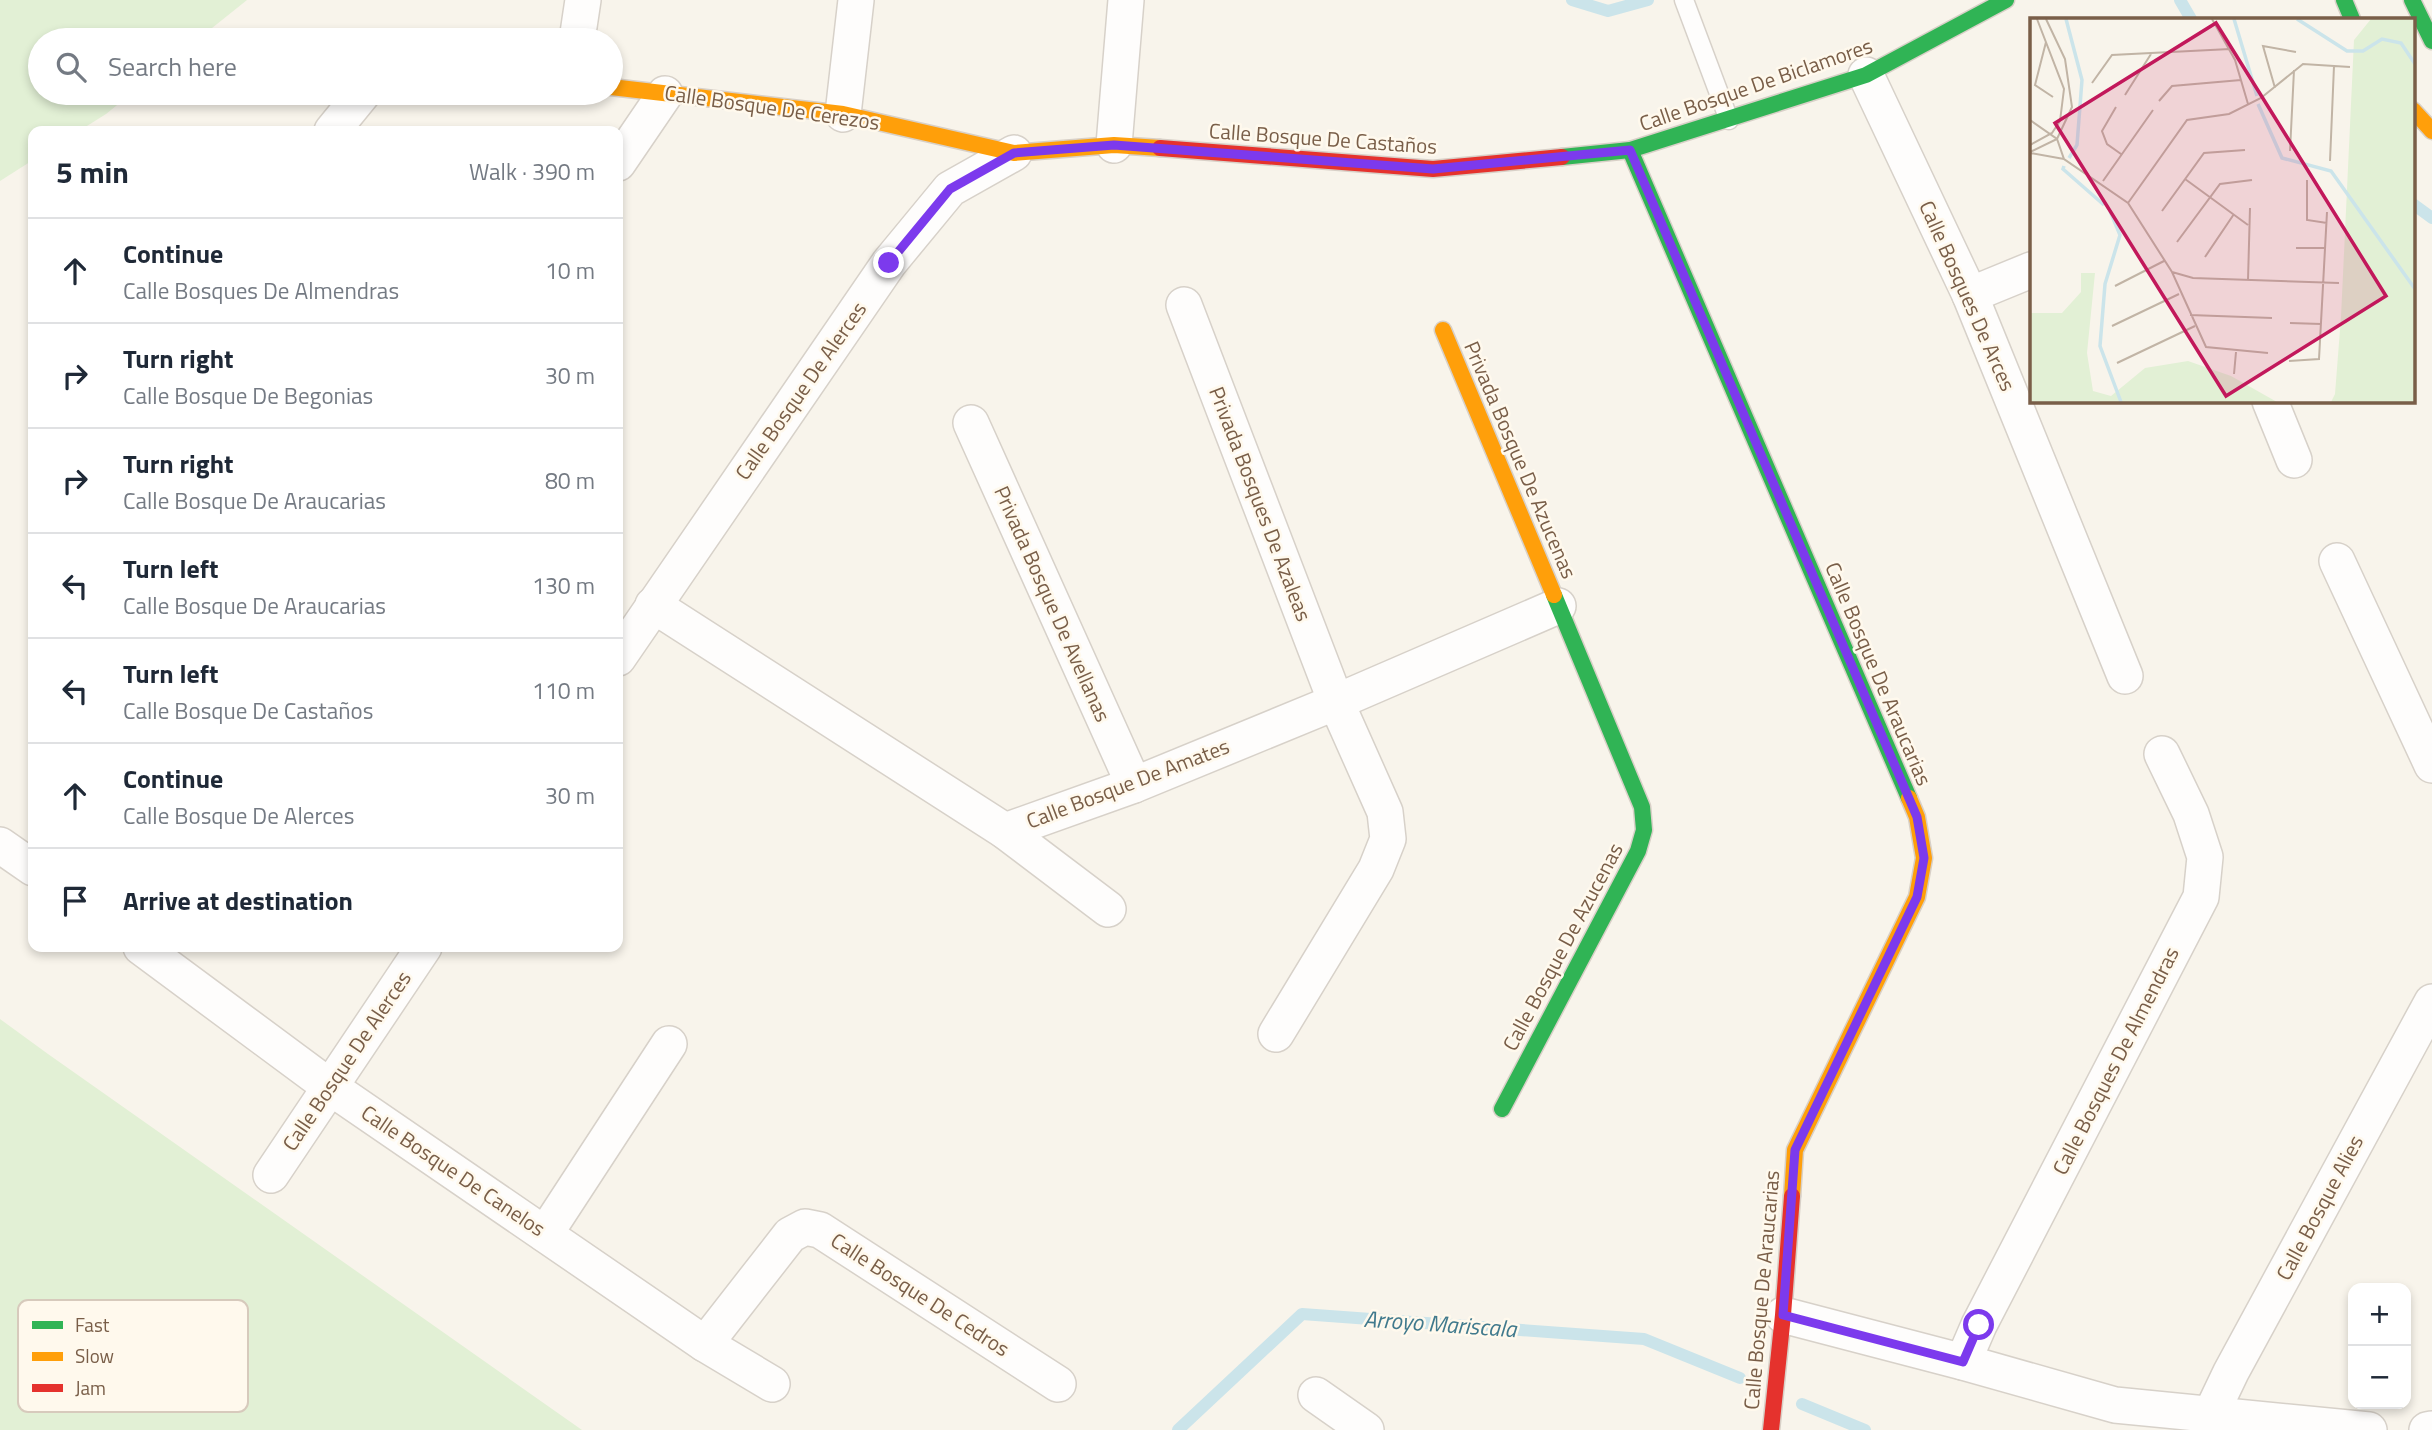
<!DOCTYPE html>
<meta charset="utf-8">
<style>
body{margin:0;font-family:"Titillium Web",sans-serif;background:#f6f6f7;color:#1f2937}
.controls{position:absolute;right:21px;bottom:21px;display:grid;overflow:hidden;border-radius:14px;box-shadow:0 4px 10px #0003}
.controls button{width:63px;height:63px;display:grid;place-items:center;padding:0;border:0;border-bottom:2px solid #e0e1e3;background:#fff;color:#1f2937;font:35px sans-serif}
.stop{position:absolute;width:21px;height:21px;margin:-16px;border:5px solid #7c3aed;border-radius:50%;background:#fff}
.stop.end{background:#7c3aed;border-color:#fff;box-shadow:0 2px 7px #0008}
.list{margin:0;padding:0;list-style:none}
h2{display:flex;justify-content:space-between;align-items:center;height:91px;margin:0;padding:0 28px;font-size:30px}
h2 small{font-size:23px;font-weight:400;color:#747a83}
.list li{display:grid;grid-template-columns:46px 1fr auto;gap:21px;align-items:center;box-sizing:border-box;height:105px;padding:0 28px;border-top:2px solid #e0e1e3}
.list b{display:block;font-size:26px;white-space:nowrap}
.list p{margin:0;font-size:23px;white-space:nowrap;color:#747a83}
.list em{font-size:23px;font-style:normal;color:#747a83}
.icon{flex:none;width:38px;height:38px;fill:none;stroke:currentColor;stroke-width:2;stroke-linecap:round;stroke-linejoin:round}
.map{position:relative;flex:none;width:2432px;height:1430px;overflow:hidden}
.search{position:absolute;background:#fff;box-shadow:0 4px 10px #0003;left:28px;top:28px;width:595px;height:77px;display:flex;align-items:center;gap:18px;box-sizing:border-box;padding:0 24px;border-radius:38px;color:#747a83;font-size:26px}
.panel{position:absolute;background:#fff;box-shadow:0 4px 10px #0003;left:28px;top:126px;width:595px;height:826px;border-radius:14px}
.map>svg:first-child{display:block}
.green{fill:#e2f0d5}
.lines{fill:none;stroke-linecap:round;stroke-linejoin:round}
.stream{stroke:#cbe4ea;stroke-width:12}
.lane-casing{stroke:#d7d1c9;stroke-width:21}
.street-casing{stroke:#d7d1c9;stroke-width:38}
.fast-casing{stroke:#d8d0c7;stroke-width:19}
.slow-casing{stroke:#d8d0c7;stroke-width:19}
.jam-casing{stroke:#d8d0c7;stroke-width:19}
.lane{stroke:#fefdfc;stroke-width:18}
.street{stroke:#fefdfc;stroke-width:35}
.fast{stroke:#30b455;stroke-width:16}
.slow{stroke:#ff9f0a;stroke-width:16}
.jam{stroke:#e5322d;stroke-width:16}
.route{stroke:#7c3aed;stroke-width:9}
.labels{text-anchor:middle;stroke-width:5;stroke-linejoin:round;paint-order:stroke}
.street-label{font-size:21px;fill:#795e48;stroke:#fff9ed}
.water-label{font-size:23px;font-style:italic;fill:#417a8d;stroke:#fff9ed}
.inset-river{fill:none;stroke:#cbe4ea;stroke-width:3.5}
.inset-road{fill:none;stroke:#c1b4a5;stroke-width:2}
.view{fill:#c2185b;fill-opacity:0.15;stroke:#c2185b;stroke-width:3.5}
.inset-edge{fill:none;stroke:#795e48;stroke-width:3.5}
.key{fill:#fff9ed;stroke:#d7cabc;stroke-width:2}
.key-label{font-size:19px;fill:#795e48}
</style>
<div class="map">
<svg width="2432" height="1430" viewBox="0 0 2432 1430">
<rect width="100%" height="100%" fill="#f8f4eb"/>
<g class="green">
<polygon points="0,0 247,0 197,40 40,40 40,93 132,93 106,114 79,131 33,131 33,160 0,181"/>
<polygon points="0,1019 48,1054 582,1430 0,1430"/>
</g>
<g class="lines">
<g class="stream">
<polyline points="1572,0 1608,11 1648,0"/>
<polyline points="2180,0 2191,19"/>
<polyline points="2413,204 2432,218"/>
<polyline points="1802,1404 1865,1430"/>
<polyline points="1178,1430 1302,1314 1644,1339 1740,1378"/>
</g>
<defs>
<polyline id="lane" points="1684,0 1729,120"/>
<g id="street">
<polyline points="577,40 583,0"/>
<polyline points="1866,75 1970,295 2125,676"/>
<polyline points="843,114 856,0"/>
<polyline points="332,131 363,93"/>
<polyline points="1114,145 1126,0"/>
<polyline points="618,163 665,94"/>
<polyline points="1970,295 2031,270"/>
<polyline points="1184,305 1336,702 1385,812 1388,839 1376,869 1276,1034"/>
<polyline points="2270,401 2294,460"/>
<polyline points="971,423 1134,785"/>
<polyline points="2337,561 2432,765"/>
<polyline points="653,605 1005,831 1108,909"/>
<polyline points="618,658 889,263 950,189 1014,153"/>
<polyline points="1005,831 1134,785 1336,702 1558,606"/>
<polyline points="0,845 33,868"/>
<polyline points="141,947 330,1087 705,1344 772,1384"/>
<polyline points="271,1175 424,947"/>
<polyline points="545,1234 669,1044"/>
<polyline points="1783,1315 1963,1362 2115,1405 2369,1430"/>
<polyline points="705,1344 790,1235 805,1227 820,1230 1058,1384"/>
<polyline points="1963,1362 1979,1325 2201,897 2205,857 2191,814 2162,754"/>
<polyline points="1316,1395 1366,1430"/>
<polyline points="2210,1416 2231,1372 2432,1002"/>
<polyline points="2427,1430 2432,1429"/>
</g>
<g id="fast">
<polyline points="2344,0 2352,19"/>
<polyline points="2412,0 2432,41"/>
<polyline points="1630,150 1909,798"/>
<polyline points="1562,157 1630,150 1866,75 2006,0"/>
<polyline points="1502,1109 1638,851 1644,830 1642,807 1554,595"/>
</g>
<g id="slow">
<polyline points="611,87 843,114 1014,153 1114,145 1160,148"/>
<polyline points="2413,110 2432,131"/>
<polyline points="1443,330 1554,595"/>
<polyline points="1792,1196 1795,1150 1917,897 1924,858 1917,817 1909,798"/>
</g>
<g id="jam">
<polyline points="1160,148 1433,169 1562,157"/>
<polyline points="1771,1430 1783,1315 1792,1196"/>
</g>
</defs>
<use href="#lane" class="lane-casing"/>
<use href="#street" class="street-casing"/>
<use href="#fast" class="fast-casing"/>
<use href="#slow" class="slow-casing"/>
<use href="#jam" class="jam-casing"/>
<use href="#lane" class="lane"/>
<use href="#street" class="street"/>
<use href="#fast" class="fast"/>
<use href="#slow" class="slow"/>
<use href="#jam" class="jam"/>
</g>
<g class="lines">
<polyline class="route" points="889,263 950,189 1014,153 1114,145 1433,169 1630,150 1917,817 1924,858 1917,897 1795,1150 1783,1315 1963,1362 1979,1325"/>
</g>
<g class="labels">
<g class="street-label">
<text transform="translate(1756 85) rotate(-19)" y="7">Calle Bosque De Biclamores</text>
<text transform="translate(772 108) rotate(8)" y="7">Calle Bosque De Cerezos</text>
<text transform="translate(1323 139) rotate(4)" y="7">Calle Bosque De Castaños</text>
<text transform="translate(1967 296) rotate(66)" y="7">Calle Bosques De Arces</text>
<text transform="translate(801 391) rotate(-55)" y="7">Calle Bosque De Alerces</text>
<text transform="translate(1520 460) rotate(67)" y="7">Privada Bosque De Azucenas</text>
<text transform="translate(1260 504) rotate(69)" y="7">Privada Bosques De Azaleas</text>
<text transform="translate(1052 604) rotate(66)" y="7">Privada Bosque De Avellanas</text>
<text transform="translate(1878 674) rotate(67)" y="7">Calle Bosque De Araucarias</text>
<text transform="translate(1128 784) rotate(-21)" y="7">Calle Bosque De Amates</text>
<text transform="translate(1563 947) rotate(-62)" y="7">Calle Bosque De Azucenas</text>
<text transform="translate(347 1061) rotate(-56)" y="7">Calle Bosque De Alerces</text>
<text transform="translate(2116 1061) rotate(-63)" y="7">Calle Bosques De Almendras</text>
<text transform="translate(453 1171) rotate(34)" y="7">Calle Bosque De Canelos</text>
<text transform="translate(2320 1208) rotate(-62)" y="7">Calle Bosque Alies</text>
<text transform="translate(1762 1290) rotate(-85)" y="7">Calle Bosque De Araucarias</text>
<text transform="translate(920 1295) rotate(33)" y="7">Calle Bosque De Cedros</text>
</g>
<g class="water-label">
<text transform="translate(1440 1324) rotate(4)" y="8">Arroyo Mariscala</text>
</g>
</g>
<g transform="translate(2030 18)">
<rect width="385" height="385" fill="#f8f4eb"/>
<path d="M341,1H385V384H301L305,376L311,299L324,22ZM51,255H65L57,335L63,373L81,378L115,350L158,343L201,358L247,384H0V295H32L51,274Z" fill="#e2f0d5"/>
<path class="inset-river" d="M36,1L52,62L47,127L39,140M204,1L227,78M267,1L317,33H333L352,21L371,25L385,46M228,86L252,140L301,153L385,271M34,148L33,151L74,187M80,193L90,217L75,266L70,328L91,384"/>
<path class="inset-road" d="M182,1L205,42L218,86M16,24L5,67L23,79M62,65L82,37L200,31M245,70L233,28L266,34M95,77L121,36M129,83L142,68L211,62M86,89L72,113L77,126L91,136M0,102L27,121L34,141L98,185L142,254L176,329L238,335M0,127L22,115L30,103L34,71L7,1M260,133L264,52M0,134L27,121L42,89L35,41L16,1M0,135L34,141M300,143L304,48M155,161L218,207M277,162V202L297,205M73,163L123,92M98,185L157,102L199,96L231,80L273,46L320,49M132,193L174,135L215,132M147,224L190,166L222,162M266,230H296M175,239L204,196M142,254L163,260L309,265M218,262L220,190M85,268L134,243M160,297L242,300M260,305L291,306M82,308L149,276M259,343L289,341L297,194M87,345L165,308M204,356L206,334"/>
<path class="view" d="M186,5L356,278L196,378L25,105Z"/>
<rect width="385" height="385" class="inset-edge"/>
</g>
<rect x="18" y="1300" width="230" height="112" rx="10" class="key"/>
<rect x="32" y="1321" width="31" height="8" fill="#30b455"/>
<rect x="32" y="1352" width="31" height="9" fill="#ff9f0a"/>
<rect x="32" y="1384" width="31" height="8" fill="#e5322d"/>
<g class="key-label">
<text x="75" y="1332">Fast</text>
<text x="75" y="1363">Slow</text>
<text x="75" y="1395">Jam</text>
</g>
</svg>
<div class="controls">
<button>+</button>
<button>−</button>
</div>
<div class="stop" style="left:1979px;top:1325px"></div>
<div class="stop end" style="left:889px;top:263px"></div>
<div class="search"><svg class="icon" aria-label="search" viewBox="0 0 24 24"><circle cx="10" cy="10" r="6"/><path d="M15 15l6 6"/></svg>Search here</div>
<section class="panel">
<h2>5 min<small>Walk · 390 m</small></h2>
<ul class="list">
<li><svg class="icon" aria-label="ahead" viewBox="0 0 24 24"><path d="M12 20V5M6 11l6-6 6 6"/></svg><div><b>Continue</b><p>Calle Bosques De Almendras</p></div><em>10 m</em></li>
<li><svg class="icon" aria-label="right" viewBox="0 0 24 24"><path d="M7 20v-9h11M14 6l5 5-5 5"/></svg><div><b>Turn right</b><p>Calle Bosque De Begonias</p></div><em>30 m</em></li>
<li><svg class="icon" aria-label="right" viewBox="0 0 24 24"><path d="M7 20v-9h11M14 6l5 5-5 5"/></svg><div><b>Turn right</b><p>Calle Bosque De Araucarias</p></div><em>80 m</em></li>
<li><svg class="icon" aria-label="left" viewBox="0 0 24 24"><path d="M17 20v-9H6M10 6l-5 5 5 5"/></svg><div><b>Turn left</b><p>Calle Bosque De Araucarias</p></div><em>130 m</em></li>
<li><svg class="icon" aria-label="left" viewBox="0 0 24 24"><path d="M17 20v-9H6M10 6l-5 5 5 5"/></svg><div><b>Turn left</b><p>Calle Bosque De Castaños</p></div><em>110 m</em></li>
<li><svg class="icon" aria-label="ahead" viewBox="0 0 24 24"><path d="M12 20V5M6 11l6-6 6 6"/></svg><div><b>Continue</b><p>Calle Bosque De Alerces</p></div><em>30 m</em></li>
<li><svg class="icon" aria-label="arrive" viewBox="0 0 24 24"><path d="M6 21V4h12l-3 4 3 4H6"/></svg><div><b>Arrive at destination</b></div></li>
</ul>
</section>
</div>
